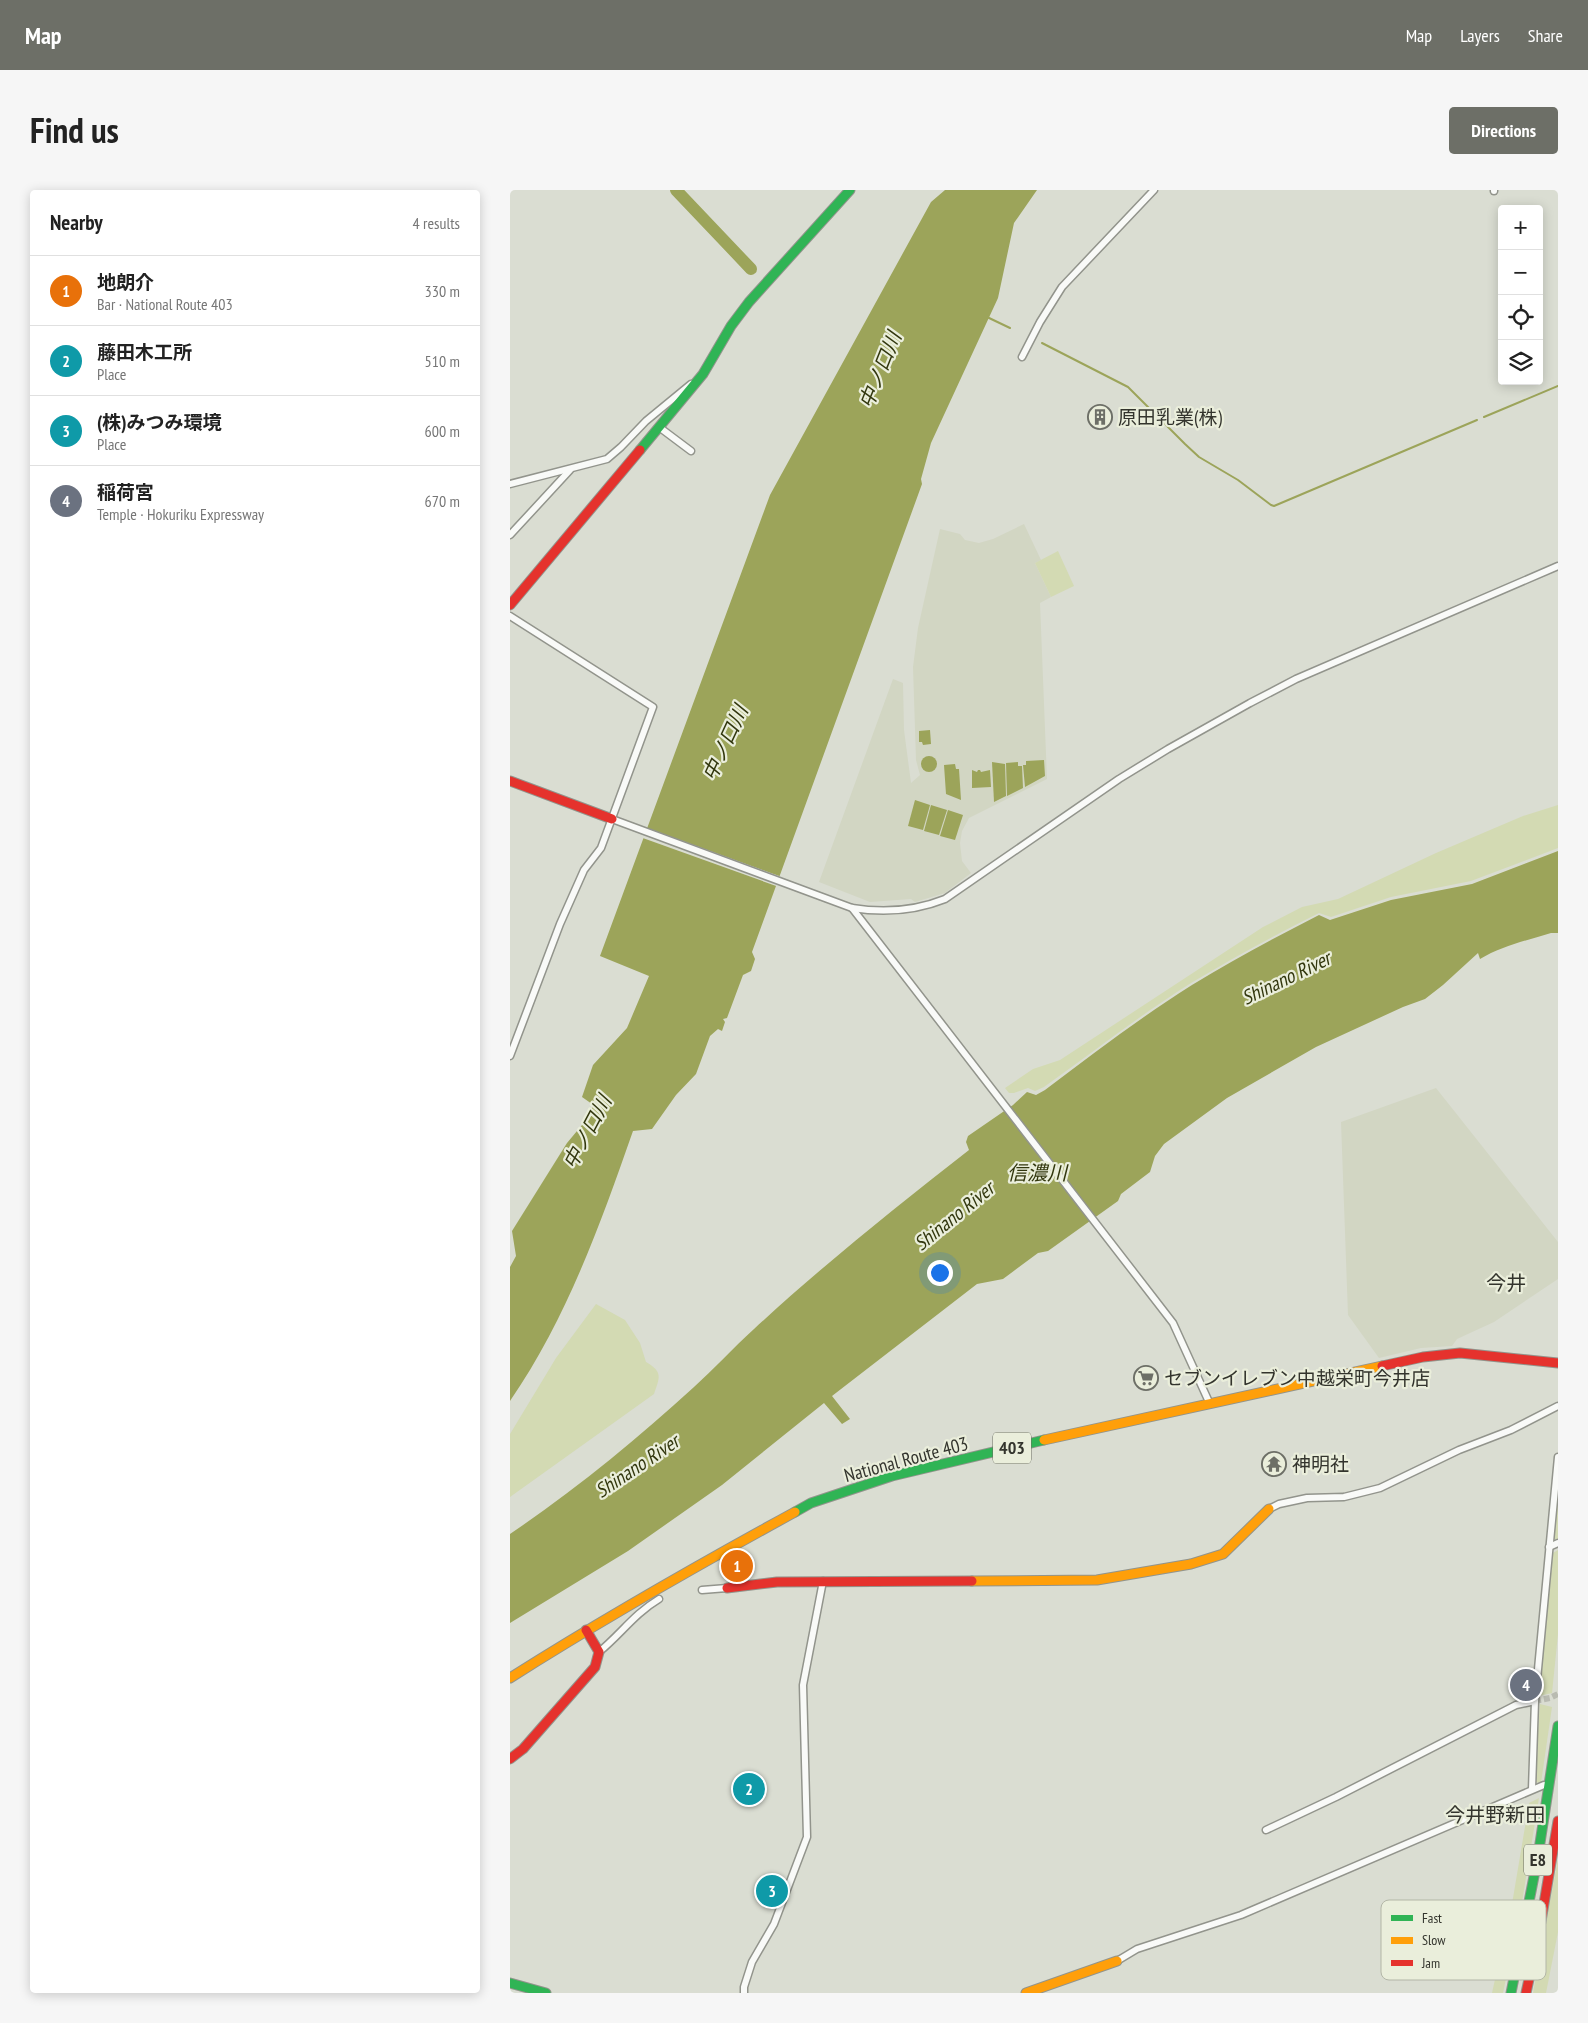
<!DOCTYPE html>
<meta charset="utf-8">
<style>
body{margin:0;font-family:"PT Sans Narrow","Noto Sans JP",sans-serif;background:#f6f6f6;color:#222}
.controls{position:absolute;right:15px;top:15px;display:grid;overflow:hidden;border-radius:5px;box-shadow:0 2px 12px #0003}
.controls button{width:45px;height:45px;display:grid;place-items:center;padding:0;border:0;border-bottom:1px solid #e0e0e0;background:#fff;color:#222;font:25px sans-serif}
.you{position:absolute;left:429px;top:1082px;width:18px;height:18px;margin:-12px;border:4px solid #fff;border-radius:50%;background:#1a73e8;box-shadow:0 0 0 8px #1a73e833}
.badge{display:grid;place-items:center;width:32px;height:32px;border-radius:50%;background:#6d6f67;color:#fff;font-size:16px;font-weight:700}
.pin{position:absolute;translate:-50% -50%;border:2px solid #fff;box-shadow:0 1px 5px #0006}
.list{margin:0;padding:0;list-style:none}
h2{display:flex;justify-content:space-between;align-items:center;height:65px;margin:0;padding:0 20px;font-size:21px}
h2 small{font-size:16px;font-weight:400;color:#767676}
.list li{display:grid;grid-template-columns:32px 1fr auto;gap:15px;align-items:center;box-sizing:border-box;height:70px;padding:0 20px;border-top:1px solid #e0e0e0}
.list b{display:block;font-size:19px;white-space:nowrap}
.list p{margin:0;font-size:16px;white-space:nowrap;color:#767676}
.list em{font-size:16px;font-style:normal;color:#767676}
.icon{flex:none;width:28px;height:28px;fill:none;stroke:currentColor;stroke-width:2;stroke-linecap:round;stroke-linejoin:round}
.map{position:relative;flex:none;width:1048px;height:1803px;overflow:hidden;border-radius:5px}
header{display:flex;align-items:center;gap:30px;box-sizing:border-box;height:70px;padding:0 25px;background:#6d6f67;color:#fff}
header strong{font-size:24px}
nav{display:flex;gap:28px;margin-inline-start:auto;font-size:18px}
.intro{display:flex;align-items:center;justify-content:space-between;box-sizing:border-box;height:120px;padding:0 30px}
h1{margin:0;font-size:35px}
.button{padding:12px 22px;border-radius:5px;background:#6d6f67;color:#fff;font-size:18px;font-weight:700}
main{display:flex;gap:30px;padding:0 30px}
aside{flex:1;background:#fff;border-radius:5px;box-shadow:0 2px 12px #0003}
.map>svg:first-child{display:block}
.built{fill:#d2d6c3}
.green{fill:#d3dab3}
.water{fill:#9ca45a}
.pier{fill:#daddd2}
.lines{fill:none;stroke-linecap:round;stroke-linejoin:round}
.stream{stroke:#9ca45a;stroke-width:2}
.river{stroke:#9ca45a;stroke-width:12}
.street-tunnel{stroke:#b9bbb1;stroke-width:6;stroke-dasharray:6 3;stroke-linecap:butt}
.street-casing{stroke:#92948c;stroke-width:9}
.fast-casing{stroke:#92948c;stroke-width:11}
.slow-casing{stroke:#92948c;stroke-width:11}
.jam-casing{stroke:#92948c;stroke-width:11}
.street{stroke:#f9faf8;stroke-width:6}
.fast{stroke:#30b455;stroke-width:9}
.slow{stroke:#ff9f0a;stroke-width:9}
.jam{stroke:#e5322d;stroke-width:9}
.labels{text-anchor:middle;stroke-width:4.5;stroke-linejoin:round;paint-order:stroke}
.shield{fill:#eaeedb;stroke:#6a6c61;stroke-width:1}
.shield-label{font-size:18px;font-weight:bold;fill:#33342d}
.poi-label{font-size:19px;fill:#33342d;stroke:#eaeedb;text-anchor:start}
.street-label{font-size:19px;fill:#33342d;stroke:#eaeedb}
.water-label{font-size:20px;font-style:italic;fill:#32370e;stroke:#eaeedb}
.neighbourhood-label{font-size:20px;fill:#33342d;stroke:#eaeedb}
.key{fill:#eaeedb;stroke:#b3b6a7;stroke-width:1}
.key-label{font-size:14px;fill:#33342d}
</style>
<header>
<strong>Map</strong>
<nav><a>Map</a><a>Layers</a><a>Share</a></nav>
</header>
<div class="intro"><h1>Find us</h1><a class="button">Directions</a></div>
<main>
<aside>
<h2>Nearby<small>4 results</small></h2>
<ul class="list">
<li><span class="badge" style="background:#e8710a">1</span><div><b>地朗介</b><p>Bar · National Route 403</p></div><em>330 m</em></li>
<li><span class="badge" style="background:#0f9aa8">2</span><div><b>藤田木工所</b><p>Place</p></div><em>510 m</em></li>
<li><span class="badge" style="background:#0f9aa8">3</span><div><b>(株)みつみ環境</b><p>Place</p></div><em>600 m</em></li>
<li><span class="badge" style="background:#6b7280">4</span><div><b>稲荷宮</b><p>Temple · Hokuriku Expressway</p></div><em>670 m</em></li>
</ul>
</aside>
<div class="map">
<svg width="1048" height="1803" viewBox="0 0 1048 1803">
<rect width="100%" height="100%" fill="#daddd2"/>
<g class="built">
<polygon points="514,334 531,370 525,373 541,407 530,413 537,589 459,628 452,641 450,653 452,671 461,683 435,703 405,712 401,709 360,712 309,692 383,489 393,493 394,540 401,593 410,585 406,570 403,477 408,438 430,339 450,344 455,350 469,353 483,349"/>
<polygon points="926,898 1048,1052 1048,1089 984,1132 947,1149 942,1156 911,1158 869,1168 838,1125 831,932"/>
</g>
<g class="green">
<polygon points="548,361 564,396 541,407 525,373"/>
<path d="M1048,615V658L961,691L881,707L821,727L809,723C765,745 723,768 681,793C630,825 583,862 534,897L525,901L518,898L504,903H499L495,898L523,879L550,870L753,737L792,717L828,709L926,663L1013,626Z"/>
<path d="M86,1114L115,1130L130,1153L136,1172C153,1182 150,1187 144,1204L0,1307V1244L46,1168Z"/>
<polygon points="1048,1298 1048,1349 1046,1350 1042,1347"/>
<polygon points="1048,1360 1048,1444 1042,1503 1029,1506 1043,1363"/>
<polygon points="1030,1514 1042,1517 1031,1593 1024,1592"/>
<polygon points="1029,1608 1012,1712 993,1803 982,1803 1003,1708 1019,1613"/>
<polygon points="1048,1669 1048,1742 1036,1803 1023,1803"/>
</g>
<g class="water">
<path d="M435,0H527L504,33L488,108L421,253L411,289L412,294L242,762L245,769L241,781L233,785L217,828L213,829L215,832L212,841L208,839L200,846L186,884L166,905L142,939L123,941C90,1035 57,1128 0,1211V1077L6,1066L2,1041L57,953L82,923V914L72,907L83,875L117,838L139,786L90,766L260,305L421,12Z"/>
<polygon points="420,540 421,554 413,555 412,552 409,552 409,541"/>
<circle cx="419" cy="574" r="8"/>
<polygon points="534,570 535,586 515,597 513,575 516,575 516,571"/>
<polygon points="482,572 495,574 496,606 484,612"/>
<polygon points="508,572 508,576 512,576 513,598 497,606 496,573"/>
<polygon points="445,574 446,579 449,579 451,610 436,604 434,575"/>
<polygon points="462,580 467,582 468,580 470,580 471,582 480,580 481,597 462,598"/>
<polygon points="405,610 420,615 413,640 398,636"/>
<polygon points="421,615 437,620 429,645 414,641"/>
<polygon points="438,620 453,625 445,650 430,646"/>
<path d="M1048,661V743H1041C1018,750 992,756 970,769L968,763L933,795L915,809L893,817L806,857L717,908L654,954L645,966L640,982L611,1004L608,1011L538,1061L528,1063L493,1089L467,1094L322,1206L340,1229L332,1234L314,1213L212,1295L118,1361L0,1433V1344C65,1300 126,1250 184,1197C204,1179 223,1158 244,1139C312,1076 386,1017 459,960L456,952L458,946L503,915L517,902L526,905L535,900C583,864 631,827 682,795C723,770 766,747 809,725L820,730L881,710L962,694Z"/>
</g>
<polygon class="pier" points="134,637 272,687 269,697 130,647"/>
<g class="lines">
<g class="stream">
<polyline points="477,127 500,138"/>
<polyline points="532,153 618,197 675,254 689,267 728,290 761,315 764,316 967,230"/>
<polyline points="974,227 1048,196"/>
</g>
<polyline class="river" points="166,0 241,79"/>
<polyline class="street-tunnel" points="1025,1511 1040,1508 1048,1504"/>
<defs>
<g id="street">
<polyline points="984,0 984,1"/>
<polyline points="512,167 530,132 552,97 644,0"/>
<polyline points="149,237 181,261"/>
<polyline points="0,294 97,269 111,257 136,231 181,194"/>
<polyline points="0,345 60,280"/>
<polyline points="0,426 143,517 91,658 74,680 50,734 0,866"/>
<path d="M102,629L342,718C373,723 405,721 435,709L609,589L658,559L740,513L786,489L1048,376"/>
<polyline points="342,718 663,1133 699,1212"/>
<polyline points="759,1319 769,1314 797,1308 834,1307 870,1298 949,1260 1001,1240 1048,1216"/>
<polyline points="1039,1357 1048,1353"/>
<polyline points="192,1400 217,1398"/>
<path d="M89,1462C111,1444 124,1424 149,1409"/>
<polyline points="1022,1599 1025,1511 1048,1267"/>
<polyline points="756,1640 826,1607 1006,1515 1025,1511"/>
<polyline points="607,1771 627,1759 731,1725 1034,1595"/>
<polyline points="234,1803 234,1797 242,1772 264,1734 297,1647 293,1495 313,1391"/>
</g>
<g id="fast">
<polyline points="130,260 193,184 221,136 239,112 340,0"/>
<polyline points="285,1322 301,1313 382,1286 534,1250"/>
<polyline points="0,1793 36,1803"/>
<polyline points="1001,1803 1028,1666 1048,1536"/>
</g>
<g id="slow">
<polyline points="534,1250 872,1176"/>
<polyline points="462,1391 587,1390 681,1374 713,1364 759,1319"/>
<path d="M0,1488C93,1429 188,1375 285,1322"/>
<polyline points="516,1803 607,1771"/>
</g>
<g id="jam">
<polyline points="0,415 130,260"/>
<polyline points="0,591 102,629"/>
<polyline points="872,1176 913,1167 950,1163 1048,1173"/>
<polyline points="217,1398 267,1392 462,1391"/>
<polyline points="0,1569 13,1559 85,1477 89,1462 76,1440"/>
<polyline points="1016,1803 1029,1743 1048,1631"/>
</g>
</defs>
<use href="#street" class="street-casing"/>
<use href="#fast" class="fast-casing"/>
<use href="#slow" class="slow-casing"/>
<use href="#jam" class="jam-casing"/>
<use href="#street" class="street"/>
<use href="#fast" class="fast"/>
<use href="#slow" class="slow"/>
<use href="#jam" class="jam"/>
</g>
<defs>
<symbol id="building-ring" viewBox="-11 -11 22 22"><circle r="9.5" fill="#eaeedb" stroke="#6d6f67" stroke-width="1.5"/><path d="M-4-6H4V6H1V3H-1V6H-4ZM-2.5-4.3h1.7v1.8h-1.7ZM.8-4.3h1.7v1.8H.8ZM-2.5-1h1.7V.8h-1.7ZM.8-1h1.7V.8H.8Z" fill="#6d6f67"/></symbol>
<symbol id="supermarket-ring" viewBox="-11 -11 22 22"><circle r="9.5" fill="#eaeedb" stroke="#6d6f67" stroke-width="1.5"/><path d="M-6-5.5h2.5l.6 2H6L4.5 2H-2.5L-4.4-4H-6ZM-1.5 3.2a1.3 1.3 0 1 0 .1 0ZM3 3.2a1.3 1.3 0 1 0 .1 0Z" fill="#6d6f67"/></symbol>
<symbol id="temple-ring" viewBox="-11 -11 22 22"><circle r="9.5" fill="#eaeedb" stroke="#6d6f67" stroke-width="1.5"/><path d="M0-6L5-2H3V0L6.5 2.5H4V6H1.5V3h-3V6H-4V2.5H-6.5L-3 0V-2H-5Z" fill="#6d6f67"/></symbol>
</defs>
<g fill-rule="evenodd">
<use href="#building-ring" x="576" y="213" width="28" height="28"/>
<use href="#supermarket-ring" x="622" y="1174" width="28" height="28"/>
<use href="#temple-ring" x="750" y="1260" width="28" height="28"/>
</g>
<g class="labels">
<g class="shield">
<rect x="483" y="1242.5" width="38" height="31" rx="4"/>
<rect x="1014" y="1654.5" width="28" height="31" rx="4"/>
</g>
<g class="shield-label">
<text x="502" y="1264">403</text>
<text x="1028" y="1676">E8</text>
</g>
<g class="poi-label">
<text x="608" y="234">原田乳業(株)</text>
<text x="654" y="1195">セブンイレブン中越栄町今井店</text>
<text x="782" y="1281">神明社</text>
</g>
<g class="street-label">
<text transform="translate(396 1269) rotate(-15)" y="7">National Route 403</text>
</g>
<g class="water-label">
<text transform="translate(370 180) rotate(-68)" y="7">中ノ口川</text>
<text transform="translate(215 553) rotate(-65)" y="7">中ノ口川</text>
<text transform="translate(776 788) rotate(-26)" y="7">Shinano River</text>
<text transform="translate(77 942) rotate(-62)" y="7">中ノ口川</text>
<text x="527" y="990">信濃川</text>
<text transform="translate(444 1026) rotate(-39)" y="7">Shinano River</text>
<text transform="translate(127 1276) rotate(-34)" y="7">Shinano River</text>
</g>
<g class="neighbourhood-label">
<text x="996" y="1100">今井</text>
<text x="985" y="1632">今井野新田</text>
</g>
</g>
<rect x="871" y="1710" width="165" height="80" rx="8" class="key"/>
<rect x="881" y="1725" width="22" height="6" fill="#30b455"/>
<rect x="881" y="1747" width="22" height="7" fill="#ff9f0a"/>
<rect x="881" y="1770" width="22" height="6" fill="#e5322d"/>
<g class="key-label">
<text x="912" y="1733">Fast</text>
<text x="912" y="1755">Slow</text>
<text x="912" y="1778">Jam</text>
</g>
</svg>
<div class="controls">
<button>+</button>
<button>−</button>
<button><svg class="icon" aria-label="locate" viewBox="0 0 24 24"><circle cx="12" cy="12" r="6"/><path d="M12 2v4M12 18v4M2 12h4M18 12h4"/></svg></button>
<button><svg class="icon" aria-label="layers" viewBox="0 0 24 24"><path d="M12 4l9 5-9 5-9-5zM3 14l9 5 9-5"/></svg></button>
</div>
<div class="you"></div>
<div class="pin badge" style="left:227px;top:1376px;background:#e8710a">1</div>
<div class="pin badge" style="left:239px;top:1599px;background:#0f9aa8">2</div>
<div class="pin badge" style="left:262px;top:1701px;background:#0f9aa8">3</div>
<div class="pin badge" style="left:1016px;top:1495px;background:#6b7280">4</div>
</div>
</main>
